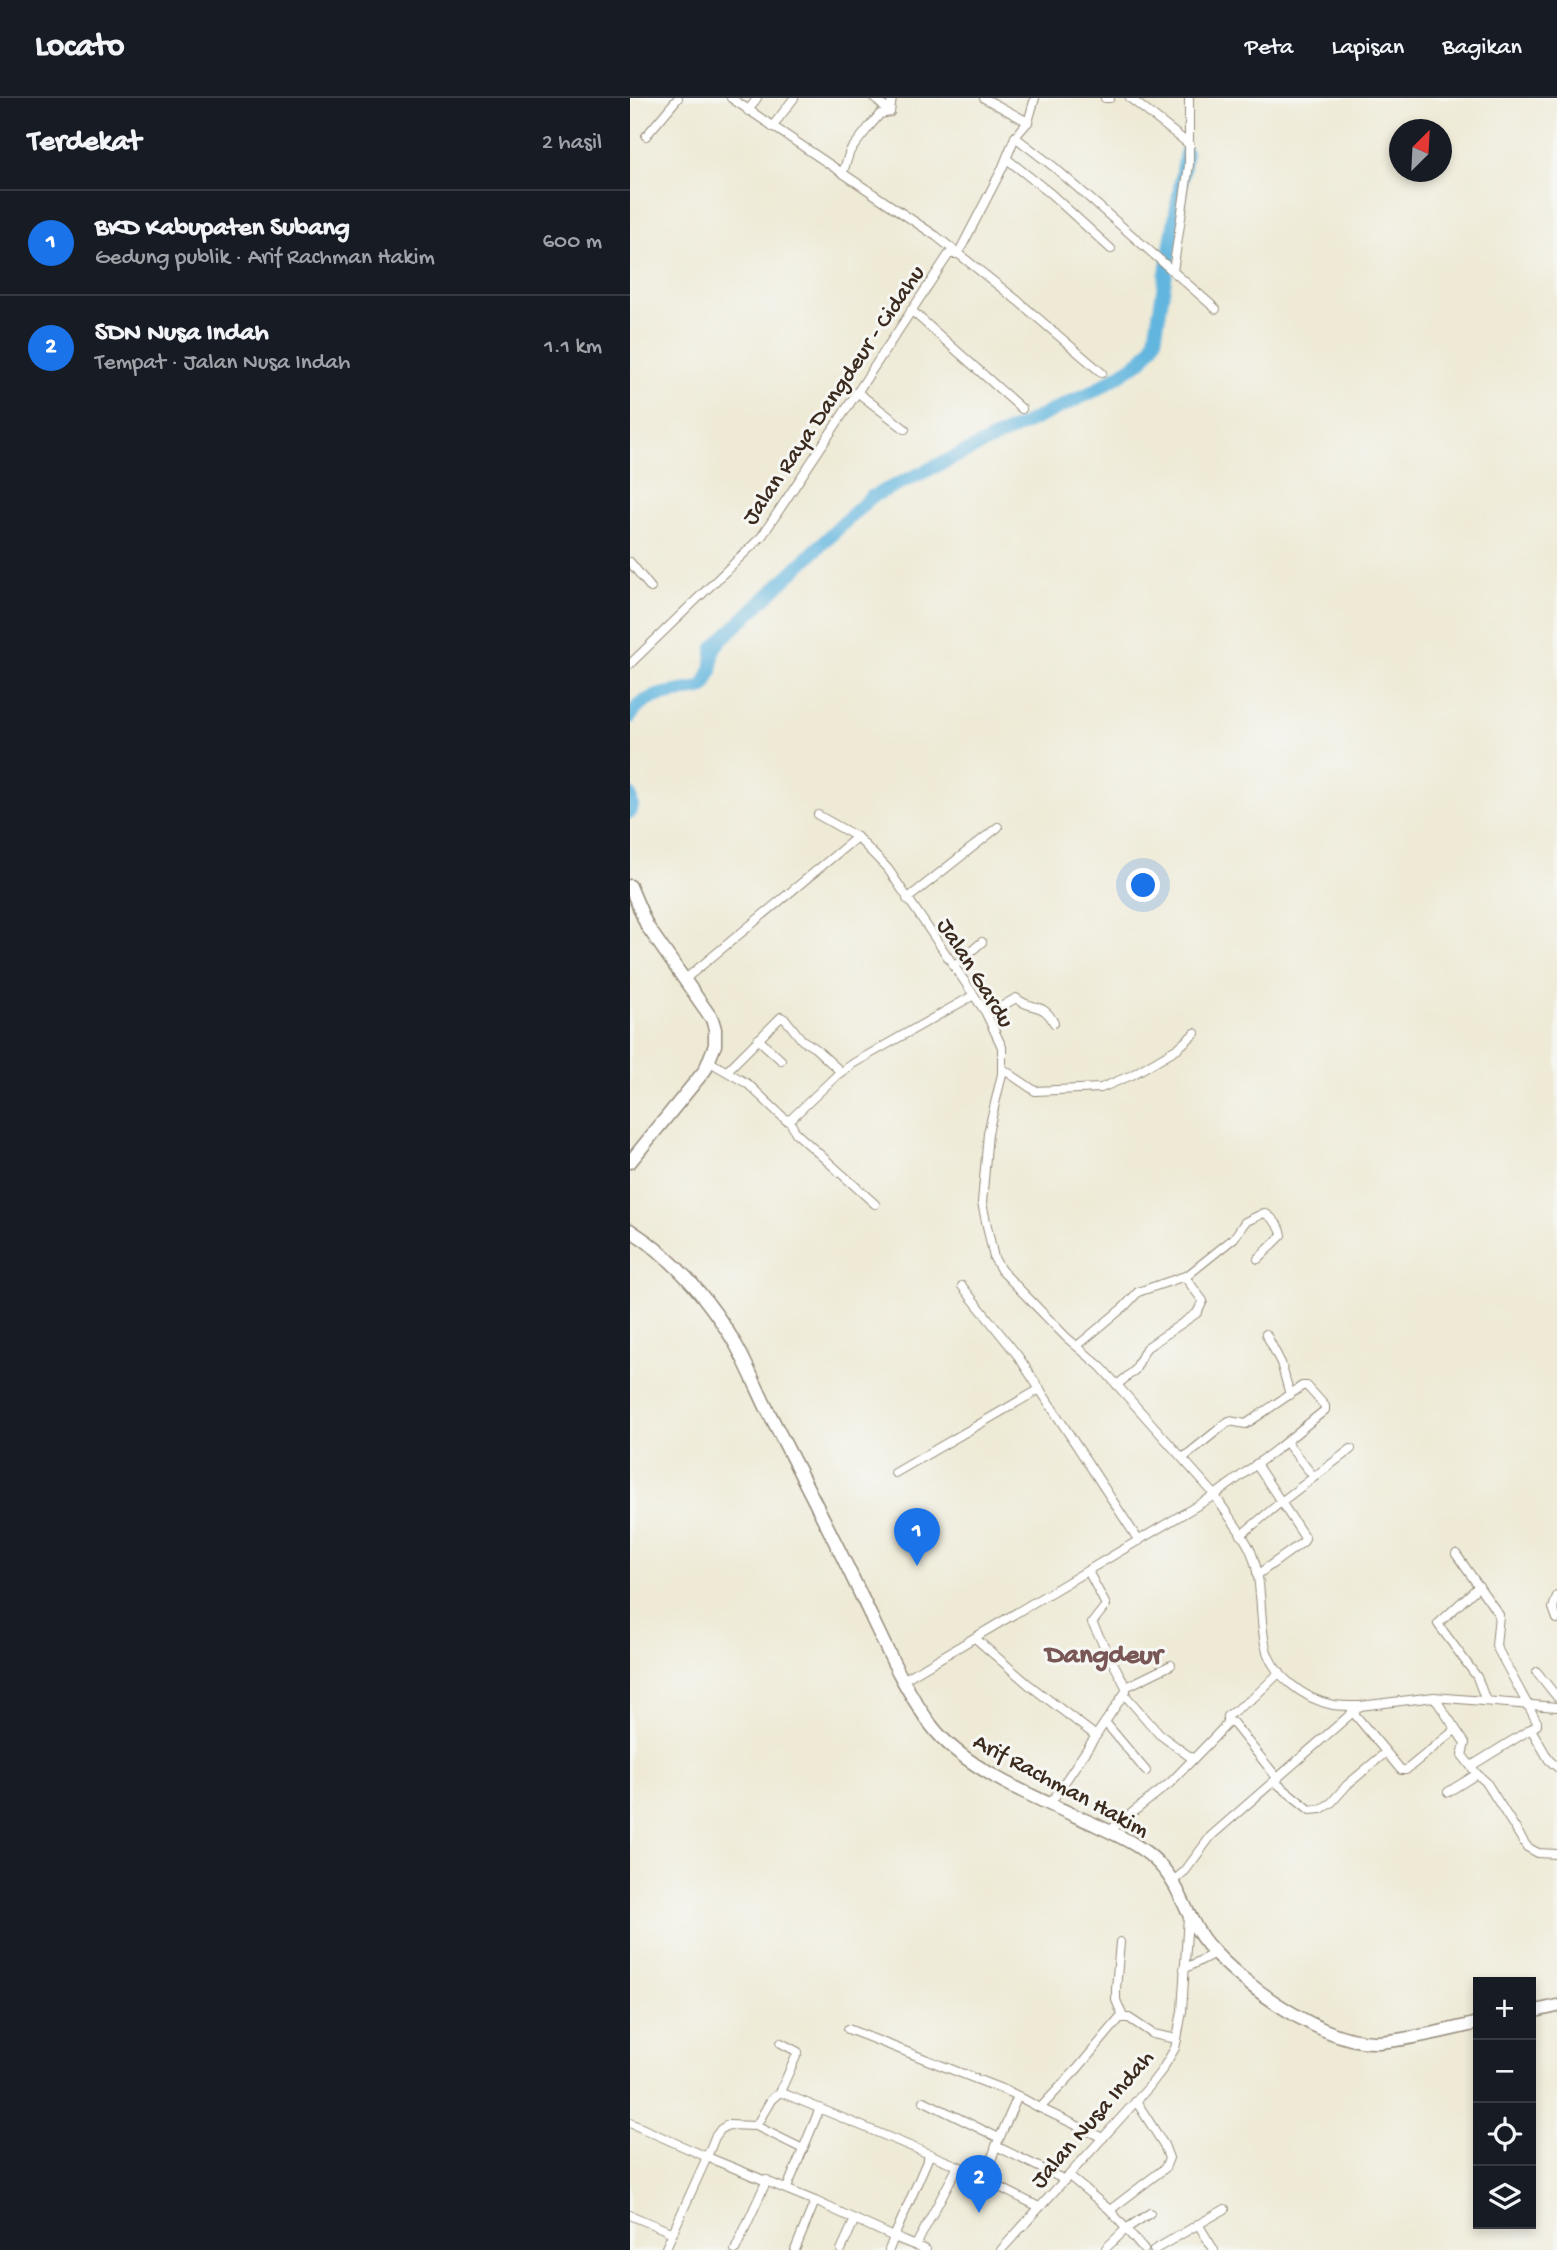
<!DOCTYPE html>
<html lang="id">
<meta charset="utf-8">
<style>
body{margin:0;font-family:"Gochi Hand",sans-serif;background:#20242c;color:#f1f3f6}
.controls{position:absolute;right:21px;bottom:21px;display:grid;overflow:hidden;border-radius:0px;box-shadow:0 4px 10px #0003}
.controls button{width:63px;height:63px;display:grid;place-items:center;padding:0;border:0;border-bottom:2px solid #363941;background:#171b24;color:#f1f3f6;font:35px sans-serif}
.compass{position:absolute;left:759px;top:21px;width:63px;height:63px;border-radius:50%;background:#171b24;box-shadow:0 4px 10px #0003;rotate:24deg}
.you{position:absolute;left:514px;top:788px;width:24px;height:24px;margin:-18px;border:5px solid #fff;border-radius:50%;background:#1a73e8;box-shadow:0 0 0 10px #1a73e833}
.badge{display:grid;place-items:center;width:46px;height:46px;border-radius:50%;background:#1a73e8;color:#fff;font-size:23px;font-weight:700}
.pin{position:absolute;translate:-50% -58px;filter:drop-shadow(0 2px 4px #0008)}
.pin::after{content:'';position:absolute;top:37px;width:24px;height:21px;background:inherit;clip-path:polygon(0 0,100% 0,50% 100%)}
.list{margin:0;padding:0;list-style:none}
h2{display:flex;justify-content:space-between;align-items:center;height:91px;margin:0;padding:0 28px;font-size:30px}
h2 small{font-size:23px;font-weight:400;color:#9ea1a6}
.list li{display:grid;grid-template-columns:46px 1fr auto;gap:21px;align-items:center;box-sizing:border-box;height:105px;padding:0 28px;border-top:2px solid #363941}
.list b{display:block;font-size:26px;white-space:nowrap}
.list p{margin:0;font-size:23px;white-space:nowrap;color:#9ea1a6}
.list em{font-size:23px;font-style:normal;color:#9ea1a6}
.icon{flex:none;width:38px;height:38px;fill:none;stroke:currentColor;stroke-width:2;stroke-linecap:round;stroke-linejoin:round}
.map{position:relative;flex:none;width:927px;height:2152px;overflow:hidden}
header{display:flex;align-items:center;gap:42px;box-sizing:border-box;height:98px;padding:0 35px;background:#171b24;border-bottom:2px solid #363941}
header strong{font-size:33px}
nav{display:flex;gap:38px;margin-inline-start:auto;font-size:24px}
main{display:flex}
aside{flex:1;background:#171b24}
.map>svg:first-child{display:block}
.lines{fill:none;stroke-linecap:round;stroke-linejoin:round}
.river{stroke:#62b5de;stroke-width:14}
.street-casing{stroke:#948a7a;stroke-width:10}
.primary-casing{stroke:#948a7a;stroke-width:15}
.street{stroke:#fff;stroke-width:8}
.primary{stroke:#fff;stroke-width:12}
.labels{text-anchor:middle;stroke-width:6;stroke-linejoin:round;paint-order:stroke}
.street-label{font-size:24px;fill:#3b2a1e;stroke:#f6f6f2}
.quarter-label{font-size:28px;font-weight:bold;fill:#795757;stroke:#f6f6f2}
</style>
<header>
<strong>Locato</strong>
<nav><a>Peta</a><a>Lapisan</a><a>Bagikan</a></nav>
</header>
<main>
<aside>
<h2>Terdekat<small>2 hasil</small></h2>
<ul class="list">
<li><span class="badge">1</span><div><b>BKD Kabupaten Subang</b><p>Gedung publik · Arif Rachman Hakim</p></div><em>600 m</em></li>
<li><span class="badge">2</span><div><b>SDN Nusa Indah</b><p>Tempat · Jalan Nusa Indah</p></div><em>1.1 km</em></li>
</ul>
</aside>
<div class="map">
<svg width="927" height="2152" viewBox="0 0 927 2152">
<rect width="100%" height="100%" fill="#f6f6f2"/>
<filter id="ink" filterUnits="userSpaceOnUse"><feTurbulence type="fractalNoise" baseFrequency=".0143" numOctaves="2"/><feDisplacementMap in="SourceGraphic" scale="14" xChannelSelector="R" yChannelSelector="G"/><feConvolveMatrix kernelMatrix="1 2 1 2 8 2 1 2 1" color-interpolation-filters="sRGB"/></filter>
<filter id="wash" filterUnits="userSpaceOnUse"><feTurbulence type="fractalNoise" baseFrequency=".00686" numOctaves="4" result="noise"/><feDisplacementMap in="SourceGraphic" scale="28" xChannelSelector="R" yChannelSelector="G"/><feGaussianBlur stdDeviation="1.57" result="paint"/><feColorMatrix in="noise" values="0 0 0 0 0 0 0 0 0 0 0 0 0 0 0 0 0 1.4 0 .05"/><feComposite in="paint" operator="in"/></filter>
<g filter="url(#wash)">
<rect width="100%" height="100%" fill="#eeead6"/>
<g class="lines">
<g class="river">
<path d="M0,619C15,592 47,596 74,589L81,573L84,549L241,399L466,292L511,263L522,249L525,241L556,55"/>
<polyline points="0,697 2,708 0,714"/>
</g>
</g>
</g>
<g filter="url(#ink)">
<g class="lines">
<defs>
<g id="street">
<polyline points="101,0 306,138 388,203 472,275"/>
<polyline points="244,0 260,14"/>
<polyline points="354,0 398,24"/>
<polyline points="475,0 480,0"/>
<polyline points="500,0 560,47"/>
<polyline points="118,13 127,0"/>
<polyline points="142,29 164,0"/>
<polyline points="16,38 48,0"/>
<polyline points="385,39 424,69 586,211"/>
<polyline points="377,61 421,96 481,151"/>
<polyline points="213,74 220,53 239,29 250,16 260,14 262,0"/>
<polyline points="543,173 559,67 559,0"/>
<polyline points="281,212 392,311"/>
<polyline points="227,294 275,331"/>
<polyline points="0,464 21,490"/>
<polyline points="0,566 132,438 319,156 328,156 372,71 385,39 398,24 405,0"/>
<polyline points="188,717 227,739 258,771 356,915 372,949 372,976 358,1035 352,1105 364,1160 371,1172 436,1239 471,1269 585,1397 647,1351 695,1312 695,1308 677,1288 672,1288 616,1326 599,1323 553,1360"/>
<polyline points="277,801 368,729"/>
<polyline points="324,868 352,844"/>
<polyline points="54,882 227,739"/>
<path d="M357,917L386,900C401,913 413,903 424,925"/>
<polyline points="128,941 151,962"/>
<polyline points="80,964 118,986 156,1022 161,1021 207,977 224,965 344,897"/>
<polyline points="373,971 405,993 471,990 502,977 548,950 565,935"/>
<polyline points="97,973 151,919 156,922 172,942 185,950 211,974"/>
<polyline points="159,1022 166,1035 245,1106"/>
<polyline points="332,1188 388,1258 509,1443"/>
<polyline points="636,1236 651,1265 660,1297"/>
<path d="M447,1248L495,1208L508,1194L558,1177L604,1140L615,1124L634,1115C641,1118 651,1129 652,1137L628,1161"/>
<polyline points="487,1287 505,1272 516,1250 567,1215 573,1203 555,1179"/>
<polyline points="656,1344 684,1379"/>
<polyline points="626,1366 675,1440 673,1444 627,1477"/>
<polyline points="265,1375 410,1291"/>
<polyline points="611,1437 651,1404 721,1351"/>
<polyline points="826,1456 869,1517 866,1548 907,1624 907,1627 901,1631 841,1668"/>
<polyline points="849,1488 808,1526 847,1579 856,1603"/>
<polyline points="927,1498 923,1510 927,1521"/>
<polyline points="345,1540 398,1586 466,1638"/>
<polyline points="907,1574 927,1599"/>
<path d="M273,1582L585,1397C596,1417 614,1435 622,1456C633,1485 629,1516 635,1546C640,1576 674,1601 703,1607C711,1608 721,1608 730,1608"/>
<polyline points="496,1589 541,1567"/>
<polyline points="495,1597 529,1636 563,1661"/>
<polyline points="804,1599 835,1645 832,1657 847,1676 856,1684 897,1749 908,1755 927,1756"/>
<polyline points="722,1613 771,1672 776,1672 825,1632"/>
<polyline points="475,1624 516,1673"/>
<polyline points="597,1624 597,1618 623,1600 650,1574"/>
<polyline points="901,1631 919,1662 927,1669"/>
<polyline points="645,1684 680,1712 691,1711 701,1705 717,1687 755,1655"/>
<polyline points="818,1694 847,1676"/>
<polyline points="420,1706 496,1593 496,1589 462,1525 476,1507 458,1473"/>
<polyline points="479,1733 540,1685 599,1624 603,1625 648,1681"/>
<polyline points="543,1783 555,1773 581,1738 730,1608 804,1599 927,1609"/>
<polyline points="490,1844 486,1891 486,1902 493,1919"/>
<polyline points="554,1871 585,1855"/>
<polyline points="218,1931 382,1995 410,2010"/>
<polyline points="150,1994 168,1954 151,1945"/>
<polyline points="294,2003 369,2040"/>
<polyline points="0,2025 77,2059 85,2039 91,2031 98,2027 126,2028 173,2051"/>
<polyline points="126,2028 141,2002 150,1994 328,2068 409,2109"/>
<polyline points="473,2040 410,2010 448,1970 490,1920 499,1920 523,1936 547,1941"/>
<polyline points="366,2048 435,2082"/>
<polyline points="439,2078 480,2112 514,2152"/>
<polyline points="355,2081 366,2048 388,1998"/>
<polyline points="157,2090 190,2010"/>
<polyline points="480,2112 535,2070 539,2060 534,2047 506,2003"/>
<polyline points="0,2117 43,2135"/>
<polyline points="568,2126 584,2152"/>
<polyline points="286,2147 328,2068"/>
<polyline points="476,2150 497,2130 520,2115"/>
<polyline points="35,2152 77,2059 185,2103"/>
<polyline points="105,2152 137,2082"/>
<polyline points="165,2152 185,2103 264,2139 300,2056"/>
<polyline points="211,2152 225,2121"/>
<polyline points="259,2152 264,2139 296,2152"/>
<polyline points="371,2152 518,1990 532,1972 545,1950 547,1941 552,1913 558,1818"/>
<polyline points="524,2152 595,2111"/>
</g>
<g id="primary">
<polyline points="0,788 17,828 82,921 85,931 85,947 75,972 0,1064"/>
<path d="M0,1132C44,1160 80,1203 106,1247C117,1267 126,1288 136,1309C167,1369 198,1428 227,1489C250,1536 270,1585 301,1627C334,1672 415,1704 466,1727C489,1738 513,1748 530,1767C552,1790 557,1823 578,1847C612,1887 695,1947 749,1944C780,1942 818,1932 848,1925"/>
<polyline points="901,1914 927,1908"/>
</g>
</defs>
<use href="#street" class="street-casing"/>
<use href="#primary" class="primary-casing"/>
<use href="#street" class="street"/>
<use href="#primary" class="primary"/>
</g>
</g>
<g class="labels">
<g class="street-label">
<text transform="translate(202 296) rotate(-56)" y="8">Jalan Raya Dangdeur - Cidahu</text>
<text transform="translate(347 874) rotate(58)" y="8">Jalan Gardu</text>
<text transform="translate(432 1686) rotate(28)" y="8">Arif Rachman Hakim</text>
<text transform="translate(461 2020) rotate(-49)" y="8">Jalan Nusa Indah</text>
</g>
<g class="quarter-label">
<text x="474" y="1564">Dangdeur</text>
</g>
</g>
</svg>
<div class="controls">
<button>+</button>
<button>−</button>
<button><svg class="icon" aria-label="locate" viewBox="0 0 24 24"><circle cx="12" cy="12" r="6"/><path d="M12 2v4M12 18v4M2 12h4M18 12h4"/></svg></button>
<button><svg class="icon" aria-label="layers" viewBox="0 0 24 24"><path d="M12 4l9 5-9 5-9-5zM3 14l9 5 9-5"/></svg></button>
</div>
<svg class="compass" viewBox="-18 -18 36 36"><path d="M0-13l5 13h-10z" fill="#e53935"/><path d="M0 13l5-13h-10z" fill="#9ea1a6"/></svg>
<div class="you"></div>
<div class="pin badge" style="left:287px;top:1468px">1</div>
<div class="pin badge" style="left:349px;top:2115px">2</div>
</div>
</main>
